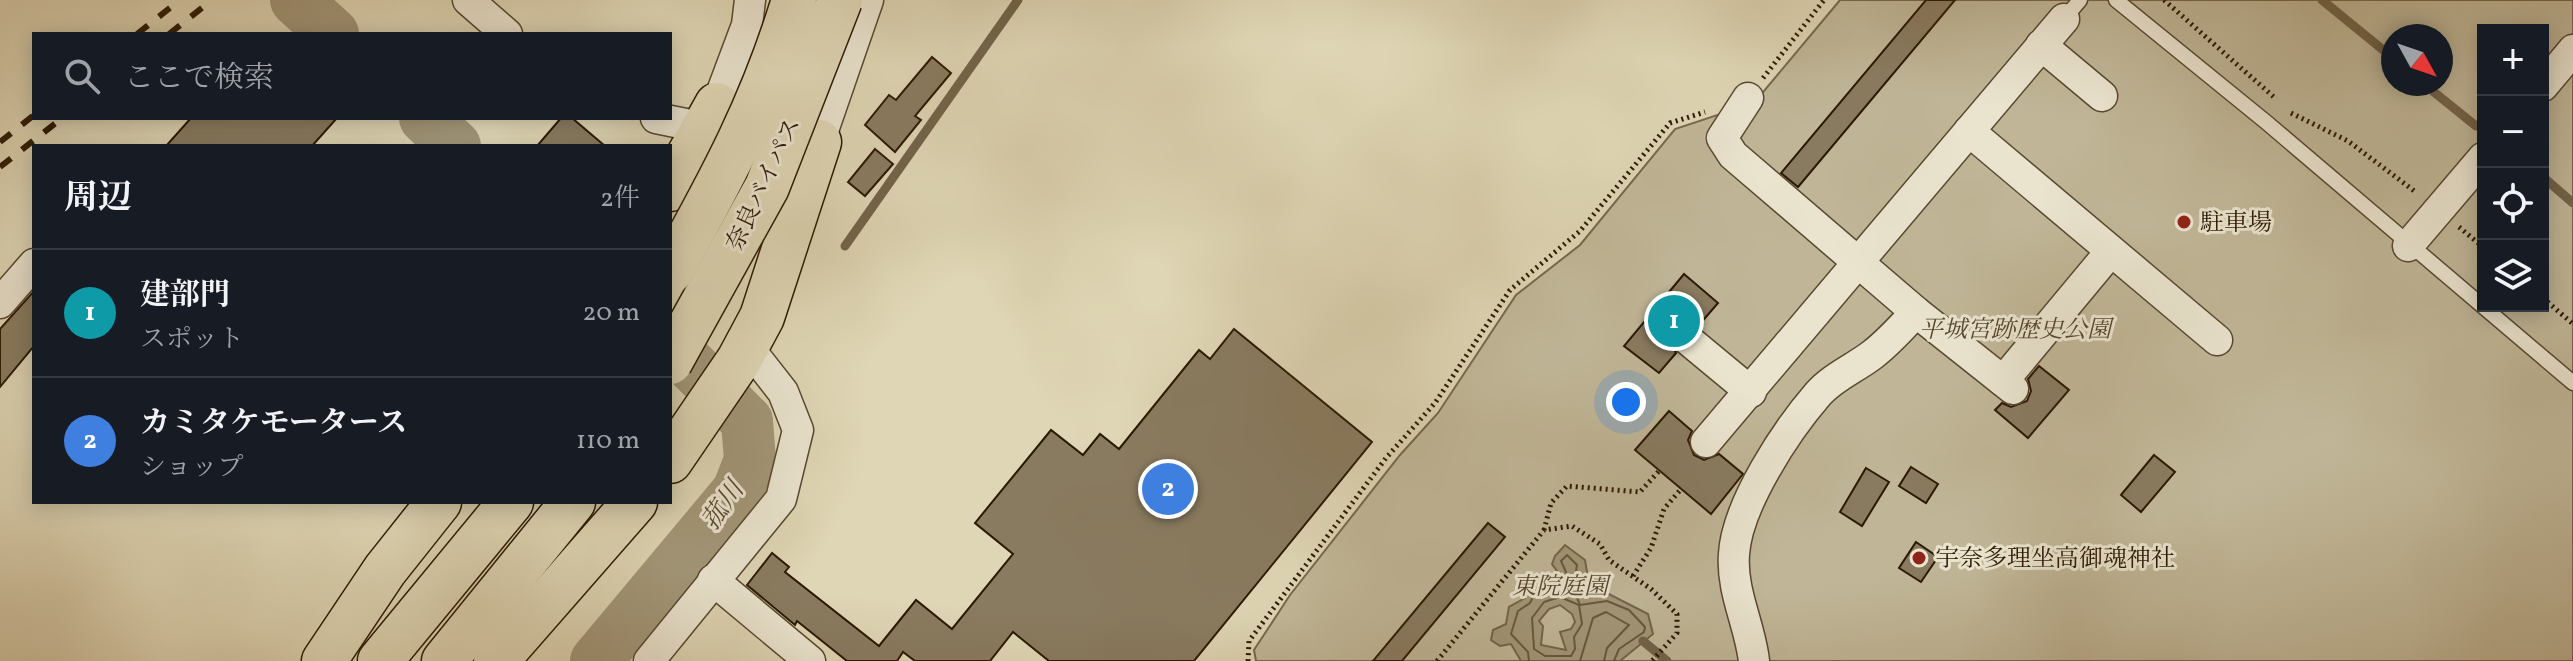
<!DOCTYPE html>
<html lang="ja">
<meta charset="utf-8">
<style>
body{margin:0;font-family:Vollkorn,"Noto Serif JP",serif;background:#242831;color:#f1f3f6}
.controls{position:absolute;right:24px;top:24px;display:grid;overflow:hidden;border-radius:0px;box-shadow:0 4px 20px #0003}
.controls button{width:72px;height:72px;display:grid;place-items:center;padding:0;border:0;border-bottom:2px solid #363941;background:#171b24;color:#f1f3f6;font:40px sans-serif}
.compass{position:absolute;left:2381px;top:24px;width:72px;height:72px;border-radius:50%;background:#171b24;box-shadow:0 4px 20px #0003;rotate:130deg}
.you{position:absolute;left:1626px;top:402px;width:28px;height:28px;margin:-20px;border:6px solid #fff;border-radius:50%;background:#1a73e8;box-shadow:0 0 0 12px #1a73e833}
.badge{display:grid;place-items:center;width:52px;height:52px;border-radius:50%;background:#c59692;color:#fff;font-size:26px;font-weight:700}
.pin{position:absolute;translate:-50% -50%;border:4px solid #fff;box-shadow:0 2px 8px #0006}
.list{margin:0;padding:0;list-style:none}
h2{display:flex;justify-content:space-between;align-items:center;height:104px;margin:0;padding:0 32px;font-size:34px}
h2 small{font-size:26px;font-weight:400;color:#9ea1a6}
.list li{display:grid;grid-template-columns:52px 1fr auto;gap:24px;align-items:center;box-sizing:border-box;height:128px;padding:0 32px;border-top:2px solid #363941}
.list b{display:block;font-size:30px;white-space:nowrap}
.list p{margin:0;font-size:26px;white-space:nowrap;color:#9ea1a6}
.list em{font-size:26px;font-style:normal;color:#9ea1a6}
.icon{flex:none;width:44px;height:44px;fill:none;stroke:currentColor;stroke-width:2;stroke-linecap:round;stroke-linejoin:round}
.map{position:relative;flex:none;width:2573px;height:661px;overflow:hidden}
.search{position:absolute;background:#171b24;box-shadow:0 4px 20px #0003;left:32px;top:32px;width:640px;height:88px;display:flex;align-items:center;gap:20px;box-sizing:border-box;padding:0 28px;border-radius:0px;color:#9ea1a6;font-size:30px}
.panel{position:absolute;background:#171b24;box-shadow:0 4px 20px #0003;left:32px;top:144px;width:640px;height:360px;border-radius:0px}
.map>svg:first-child{display:block}
.green{fill:#c0b697;stroke:#76684d;stroke-width:2;fill-rule:evenodd}
.water{fill:#a29678;stroke:#726449;stroke-width:2;fill-rule:evenodd}
.lines{fill:none;stroke-linecap:round;stroke-linejoin:round}
.shore{stroke:#66583e;stroke-width:2}
.stream{stroke:#726449;stroke-width:9}
.river{stroke:#a29678;stroke-width:52}
.building{fill:#897b60;stroke:#2b1903;stroke-width:2}
.lane-casing{stroke:#584830;stroke-width:17}
.street-casing{stroke:#584830;stroke-width:33}
.highway-casing{stroke:#2b1903;stroke-width:47}
.path{stroke:#2b1903;stroke-width:5;stroke-dasharray:2 4;stroke-linecap:butt}
.lane{stroke:#eae4cf;stroke-width:14}
.street{stroke:#eae4cf;stroke-width:30}
.highway{stroke:#dfd6b5;stroke-width:44}
.rail{stroke:#2b1903;stroke-width:6;stroke-dasharray:14 14;stroke-linecap:butt}
.highway-bridge-casing{stroke:#2b1903;stroke-width:47;stroke-linecap:butt}
.highway-bridge{stroke:#dfd6b5;stroke-width:44}
.poi-dot{fill:#8f2418;stroke:#eae4cf;stroke-width:3}
.labels{text-anchor:middle;stroke-width:6;stroke-linejoin:round;paint-order:stroke}
.street-label{font-size:24px;fill:#2b1903;stroke:#eae4cf}
.poi-label{font-size:24px;fill:#2b1903;stroke:#eae4cf;text-anchor:start}
.park-label{font-size:24px;font-style:italic;fill:#58482f;stroke:#eae4cf}
.water-label{font-size:26px;font-style:italic;fill:#5b4b32;stroke:#eae4cf}
</style>
<div class="map">
<svg width="2573" height="661" viewBox="0 0 2573 661">
<rect width="100%" height="100%" fill="#dfd6b5"/>
<filter id="stains"><feTurbulence type="fractalNoise" baseFrequency=".0025" numOctaves="4"/><feColorMatrix values="0 0 0 0 .2 0 0 0 0 .09 0 0 0 0 .02 0 0 0 .5 -.17"/></filter>
<radialGradient id="worn" r=".72"><stop offset=".6" stop-color="#630" stop-opacity="0"/><stop offset="1" stop-color="#630" stop-opacity=".3"/></radialGradient>
<path class="green" d="M1840,0H2573V661H1256L1254,650L1290,595L1400,455L1438,413L1516,295L1580,245L1675,129L1754,103ZM2483,30H2543V306H2483ZM2393,36H2441V84H2393Z"/>
<path class="water" d="M1565,545L1585,560L1587,572L1581,587L1588,597L1607,593L1648,614L1653,634L1620,661H1521L1511,644L1500,646L1491,640L1493,630L1506,624L1509,607L1525,598L1524,590L1535,578H1555L1559,574L1552,564L1555,556ZM1560,605L1572,614L1575,622L1571,629L1560,632L1566,650L1541,645L1543,626L1539,621L1549,609Z"/>
<g class="lines">
<g class="shore">
<polygon points="1560,597 1579,605 1582,624 1574,637 1575,649 1571,656 1545,656 1534,649 1532,618 1544,602"/>
<path d="M1529,661L1528,652L1511,634L1518,611L1530,603L1538,587C1550,585 1564,588 1566,572L1561,561L1567,555L1577,565L1573,588L1580,605L1607,601L1629,610L1645,627L1644,632L1619,649L1614,661"/>
<polyline points="1580,661 1593,618 1606,612 1629,625 1607,648 1604,661"/>
</g>
<g class="stream">
<polyline points="2322,0 2393,58"/>
<polyline points="2424,84 2476,126"/>
<polyline points="2543,177 2573,203"/>
<polyline points="845,246 1018,0"/>
<polyline points="1643,641 1667,661"/>
</g>
<g class="river">
<polyline points="296,0 333,34"/>
<polyline points="425,118 455,146"/>
<polyline points="596,661 738,491 750,460 747,421 670,344"/>
</g>
</g>
<g class="building">
<polygon points="1926,0 1955,0 1798,187 1781,173"/>
<polygon points="932,57 951,73 915,116 921,120 895,152 865,125 889,95 896,100"/>
<polygon points="191,118 337,118 312,146 166,146"/>
<polygon points="561,118 572,118 605,146 537,146"/>
<polygon points="875,149 893,164 865,196 848,182"/>
<polygon points="1684,274 1718,303 1699,325 1689,321 1674,327 1669,337 1676,353 1659,373 1624,346"/>
<polygon points="34,291 34,346 0,387 0,329"/>
<polygon points="1234,329 1372,442 1194,661 1049,661 1013,632 990,661 915,661 903,652 897,661 847,661 797,621 795,625 747,585 772,553 789,567 785,572 879,646 916,600 952,629 1013,554 975,523 1051,430 1083,455 1100,434 1119,449 1199,350 1210,359"/>
<polygon points="2039,366 2069,390 2028,438 1995,410 2002,403 2011,407 2027,401 2031,391 2028,379"/>
<polygon points="1669,411 1692,431 1688,440 1694,455 1704,460 1719,454 1743,474 1711,514 1635,450"/>
<polygon points="2154,455 2175,472 2141,512 2121,495"/>
<polygon points="1911,467 1938,484 1926,503 1899,486"/>
<polygon points="1866,468 1889,482 1862,526 1840,512"/>
<polygon points="1488,523 1505,537 1402,661 1373,661"/>
<polygon points="1916,542 1938,557 1921,582 1899,568"/>
</g>
<g class="lines">
<defs>
<g id="lane">
<polyline points="2116,0 2266,122 2573,383"/>
<polyline points="2064,19 2080,0"/>
</g>
<g id="street">
<polyline points="468,0 507,34"/>
<polyline points="2041,45 2102,96"/>
<polyline points="2543,86 2573,50"/>
<polyline points="1748,98 1722,138 1733,155 1916,312 2013,389"/>
<polyline points="735,111 717,105 747,25 750,0"/>
<polyline points="656,118 705,128"/>
<polyline points="1969,131 2217,340"/>
<polyline points="803,136 819,142 868,0"/>
<polyline points="2408,246 2483,158"/>
<polyline points="0,303 34,264"/>
<polyline points="1687,339 1751,392"/>
<polyline points="2003,381 2111,251"/>
<polyline points="1706,442 2064,19"/>
<polyline points="713,580 810,661"/>
<polyline points="649,661 781,499 798,430 783,392 747,346"/>
<path d="M1754,661C1750,625 1731,591 1734,554C1737,505 1786,431 1818,394C1833,377 1855,368 1872,355C1889,342 1902,327 1916,312"/>
</g>
<g id="highway">
<polyline points="670,189 717,105"/>
<polyline points="670,461 739,360 762,317 819,142"/>
<polyline points="324,661 385,570 439,502"/>
<polyline points="380,661 511,502"/>
<polyline points="444,661 573,502"/>
<polyline points="496,661 635,502"/>
</g>
</defs>
<use href="#lane" class="lane-casing"/>
<use href="#street" class="street-casing"/>
<use href="#highway" class="highway-casing"/>
<g class="path">
<polyline points="2164,0 2275,98"/>
<polyline points="1763,78 1824,0"/>
<polyline points="2291,113 2348,141 2417,193"/>
<polyline points="2459,227 2483,247"/>
<polyline points="2543,298 2573,324"/>
<polyline points="1544,530 1551,503 1567,486 1640,492 1659,471"/>
<polyline points="1633,576 1651,548 1664,509 1681,489"/>
<polyline points="1248,661 1249,641 1386,458 1435,403 1510,290 1580,231 1670,123 1705,112"/>
<polyline points="1437,661 1544,530 1572,526 1600,544 1609,560 1651,589 1677,614 1677,633 1652,661"/>
</g>
<use href="#lane" class="lane"/>
<use href="#street" class="street"/>
<use href="#highway" class="highway"/>
<g class="rail">
<polyline points="137,34 180,0"/>
<polyline points="169,34 212,0"/>
<polyline points="0,142 34,115"/>
<polyline points="0,167 62,118"/>
</g>
<defs>
<g id="highway-bridge">
<path d="M670,272C722,179 763,103 794,0"/>
<polyline points="670,362 767,187 840,0"/>
</g>
</defs>
<use href="#highway-bridge" class="highway-bridge-casing"/>
<use href="#highway-bridge" class="highway-bridge"/>
</g>
<g class="poi-dot">
<circle cx="2184" cy="222" r="8"/>
<circle cx="1919" cy="558" r="8"/>
</g>
<g class="labels">
<g class="street-label">
<text transform="translate(763 184) rotate(-65)" y="8">奈良バイパス</text>
</g>
<g class="poi-label">
<text x="2200" y="230">駐車場</text>
<text x="1935" y="566">宇奈多理坐高御魂神社</text>
</g>
<g class="park-label">
<text x="2015" y="337">平城宮跡歴史公園</text>
<text x="1560" y="594">東院庭園</text>
</g>
<g class="water-label">
<text transform="translate(722 505) rotate(-55)" y="9">菰川</text>
</g>
</g>
<rect width="100%" height="100%" filter="url(#stains)"/>
<rect width="100%" height="100%" fill="url(#worn)"/>
</svg>
<div class="controls">
<button>+</button>
<button>−</button>
<button><svg class="icon" aria-label="locate" viewBox="0 0 24 24"><circle cx="12" cy="12" r="6"/><path d="M12 2v4M12 18v4M2 12h4M18 12h4"/></svg></button>
<button><svg class="icon" aria-label="layers" viewBox="0 0 24 24"><path d="M12 4l9 5-9 5-9-5zM3 14l9 5 9-5"/></svg></button>
</div>
<svg class="compass" viewBox="-18 -18 36 36"><path d="M0-13l5 13h-10z" fill="#e53935"/><path d="M0 13l5-13h-10z" fill="#9ea1a6"/></svg>
<div class="you"></div>
<div class="pin badge" style="left:1674px;top:321px;background:#0f9aa8">1</div>
<div class="pin badge" style="left:1168px;top:489px;background:#3f7fe0">2</div>
<div class="search"><svg class="icon" aria-label="search" viewBox="0 0 24 24"><circle cx="10" cy="10" r="6"/><path d="M15 15l6 6"/></svg>ここで検索</div>
<section class="panel">
<h2>周辺<small>2件</small></h2>
<ul class="list">
<li><span class="badge" style="background:#0f9aa8">1</span><div><b>建部門</b><p>スポット</p></div><em>20 m</em></li>
<li><span class="badge" style="background:#3f7fe0">2</span><div><b>カミタケモータース</b><p>ショップ</p></div><em>110 m</em></li>
</ul>
</section>
</div>
